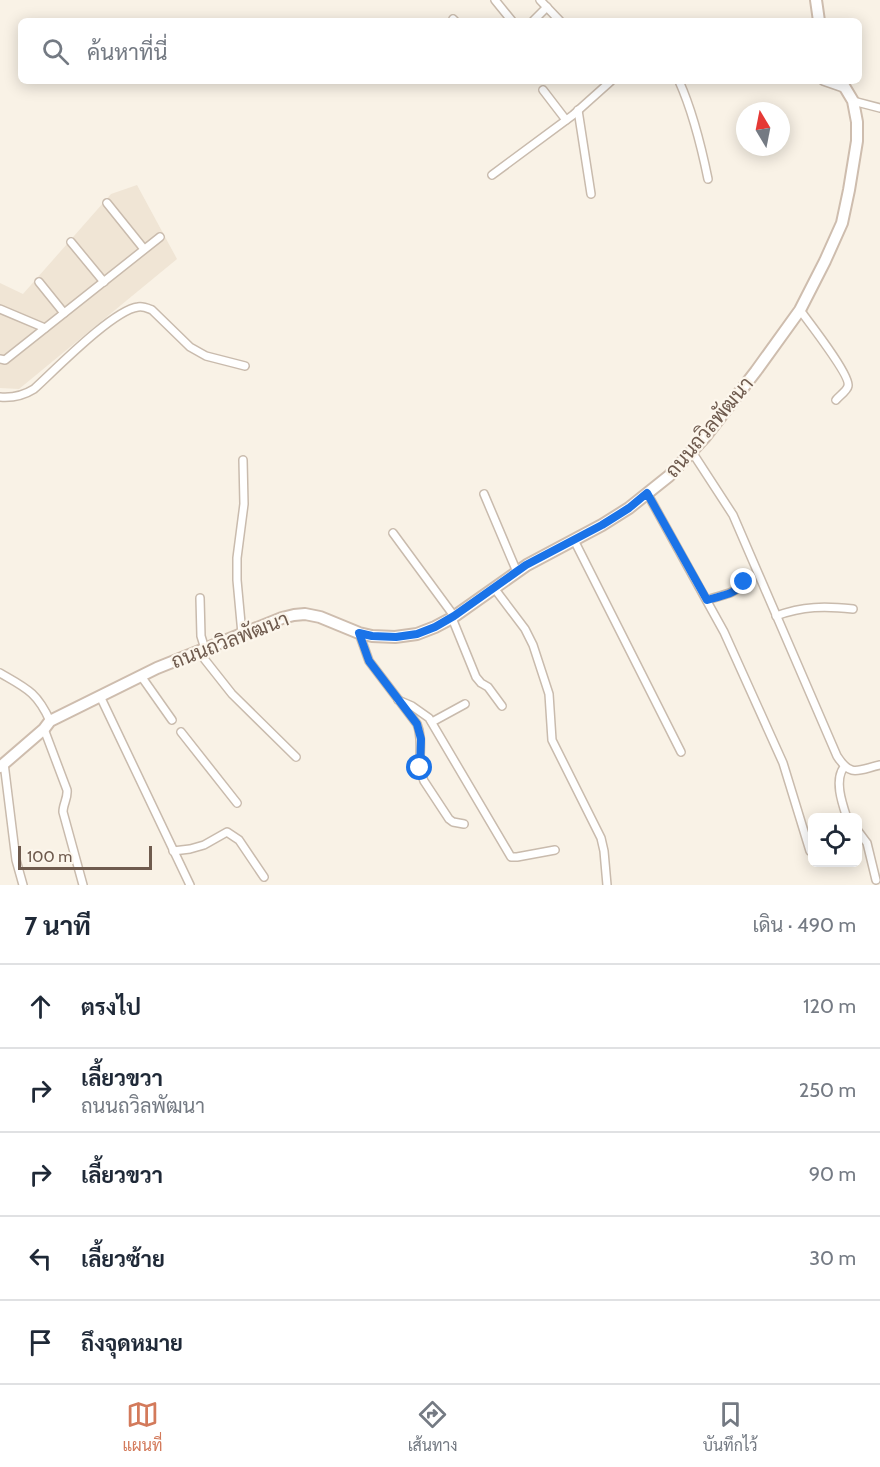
<!DOCTYPE html>
<html lang="th">
<meta charset="utf-8">
<style>
body{margin:0;font-family:Cabin,Sarabun,sans-serif;background:#f6f6f7;color:#1f2937}
.controls{position:absolute;right:18px;bottom:18px;display:grid;overflow:hidden;border-radius:9px;box-shadow:0 3px 15px #0003}
.controls button{width:54px;height:54px;display:grid;place-items:center;padding:0;border:0;border-bottom:2px solid #e0e1e3;background:#fff;color:#1f2937;font:30px sans-serif}
.compass{position:absolute;left:736px;top:102px;width:54px;height:54px;border-radius:50%;background:#fff;box-shadow:0 3px 15px #0003;rotate:350deg}
.scale{position:absolute;left:18px;bottom:15px;width:134px;box-sizing:border-box;padding-left:6px;border:3px solid #6f5b4e;border-top:0;font-size:16px;line-height:21px;white-space:nowrap;color:#6f5b4e;-webkit-text-stroke:4px #fcf6ec;paint-order:stroke}
.stop{position:absolute;width:18px;height:18px;margin:-14px;border:4px solid #1a73e8;border-radius:50%;background:#fff}
.stop.end{background:#1a73e8;border-color:#fff;box-shadow:0 2px 6px #0008}
.list{margin:0;padding:0;list-style:none}
h2{display:flex;justify-content:space-between;align-items:center;height:78px;margin:0;padding:0 24px;font-size:26px}
h2 small{font-size:20px;font-weight:400;color:#747a83}
.list li{display:grid;grid-template-columns:39px 1fr auto;gap:18px;align-items:center;box-sizing:border-box;height:84px;padding:0 24px;border-top:2px solid #e0e1e3}
.list b{display:block;font-size:22px;white-space:nowrap}
.list p{margin:0;font-size:20px;white-space:nowrap;color:#747a83}
.list em{font-size:20px;font-style:normal;color:#747a83}
.icon{flex:none;width:33px;height:33px;fill:none;stroke:currentColor;stroke-width:2;stroke-linecap:round;stroke-linejoin:round}
.map{position:relative;flex:none;width:880px;height:885px;overflow:hidden}
.search{position:absolute;background:#fff;box-shadow:0 3px 15px #0003;left:18px;right:18px;top:18px;height:66px;display:flex;align-items:center;gap:15px;box-sizing:border-box;padding:0 21px;border-radius:9px;color:#747a83;font-size:22px}
.sheet{height:498px;background:#fff}
nav{display:flex;justify-content:space-around;align-items:center;box-sizing:border-box;height:84px;border-top:2px solid #e0e1e3;background:#fff;font-size:16px;color:#747a83}
nav a{display:grid;justify-items:center;gap:3px}
nav .on{color:#d37a5b}
.map>svg:first-child{display:block}
.residential{fill:#f0e5d5}
.lines{fill:none;stroke-linecap:round;stroke-linejoin:round}
.street-casing{stroke:#c9bbad;stroke-width:10}
.secondary-casing{stroke:#cebdae;stroke-width:14}
.street{stroke:#fff;stroke-width:7}
.secondary{stroke:#fff;stroke-width:10}
.route{stroke:#1a73e8;stroke-width:8}
.labels{text-anchor:middle;stroke-width:4.5;stroke-linejoin:round;paint-order:stroke}
.street-label{font-size:20px;fill:#6f5b4e;stroke:#fcf6ec}
</style>
<div class="map">
<svg width="880" height="885" viewBox="0 0 880 885">
<rect width="100%" height="100%" fill="#f9f2e6"/>
<polygon class="residential" points="137,185 177,259 19,389 0,388 0,283 23,294 111,194"/>
<g class="lines">
<defs>
<g id="street">
<polyline points="495,0 512,21"/>
<polyline points="540,0 560,21"/>
<polyline points="453,19 455,21"/>
<polyline points="533,21 547,7"/>
<path d="M679,81C693,112 701,145 708,179"/>
<polyline points="823,81 846,89"/>
<polyline points="543,90 566,120"/>
<polyline points="853,101 880,108"/>
<polyline points="578,110 591,194"/>
<polyline points="492,175 573,115 611,81"/>
<polyline points="107,203 144,249"/>
<polyline points="71,242 104,282"/>
<polyline points="39,282 64,313"/>
<polyline points="0,309 45,328"/>
<path d="M800,310C808,321 851,376 848,386C847,391 839,396 836,400"/>
<polyline points="0,359 5,360 160,237"/>
<path d="M0,397C13,398 23,396 34,389C55,370 113,310 138,307C143,306 147,308 152,310L190,347L206,356L245,366"/>
<path d="M692,452L733,515L837,756C851,778 858,770 880,765"/>
<polyline points="647,493 724,632 783,763 810,851"/>
<polyline points="484,494 517,572"/>
<polyline points="393,533 454,616"/>
<polyline points="574,540 681,752"/>
<polyline points="494,588 525,629 533,645 549,694 552,740 601,838 604,851 607,885"/>
<polyline points="200,598 201,636 205,649"/>
<path d="M707,600C722,594 733,596 744,582"/>
<path d="M776,616C803,606 825,606 853,609"/>
<polyline points="452,618 476,677 481,683 488,687 502,706"/>
<path d="M359,633L369,661L417,724C425,743 415,762 424,781L449,819L453,822L464,824"/>
<polyline points="242,634 237,580 237,558 244,504 243,460"/>
<polyline points="198,651 232,694 296,757"/>
<path d="M0,673C26,688 37,692 50,721"/>
<polyline points="141,676 172,720"/>
<polyline points="100,696 190,885"/>
<polyline points="398,700 412,706 429,718 511,857 517,857 555,850"/>
<polyline points="432,722 465,704"/>
<path d="M44,729L67,790C68,798 63,804 63,812L83,885"/>
<polyline points="181,732 237,803"/>
<polyline points="4,763 16,860 23,885"/>
<path d="M844,767C834,780 842,803 847,818"/>
<polyline points="858,831 867,843 876,880"/>
<polyline points="173,851 190,849 204,845 227,832 239,840 264,877"/>
</g>
<g id="secondary">
<polyline points="816,0 819,21"/>
<polyline points="0,767 44,729 50,721 157,668 282,618 294,615 305,614 320,617 359,633 372,636 395,637 417,634 435,627 452,618 527,565 602,525 629,508 669,476 705,437 756,371 800,310 825,261 842,223 849,190 857,141 857,122 853,101 841,81"/>
</g>
</defs>
<use href="#street" class="street-casing"/>
<use href="#secondary" class="secondary-casing"/>
<use href="#street" class="street"/>
<use href="#secondary" class="secondary"/>
</g>
<g class="lines">
<path class="route" d="M420,768L421,739L417,724L369,661L359,633L372,636L396,637L417,634L435,627L454,616L526,565L602,525L629,508L647,493L707,600C722,595 733,596 744,582"/>
</g>
<g class="labels">
<g class="street-label">
<text transform="translate(709 427) rotate(-50)" y="7">ถนนถวิลพัฒนา</text>
<text transform="translate(230 640) rotate(-21)" y="7">ถนนถวิลพัฒนา</text>
</g>
</g>
</svg>
<div class="controls">
<button><svg class="icon" aria-label="locate" viewBox="0 0 24 24"><circle cx="12" cy="12" r="6"/><path d="M12 2v4M12 18v4M2 12h4M18 12h4"/></svg></button>
</div>
<svg class="compass" viewBox="-18 -18 36 36"><path d="M0-13l5 13h-10z" fill="#e53935"/><path d="M0 13l5-13h-10z" fill="#747a83"/></svg>
<div class="scale">100 m</div>
<div class="stop" style="left:420px;top:768px"></div>
<div class="stop end" style="left:744px;top:582px"></div>
<div class="search"><svg class="icon" aria-label="search" viewBox="0 0 24 24"><circle cx="10" cy="10" r="6"/><path d="M15 15l6 6"/></svg>ค้นหาที่นี่</div>
</div>
<section class="sheet">
<h2>7 นาที<small>เดิน · 490 m</small></h2>
<ul class="list">
<li><svg class="icon" aria-label="ahead" viewBox="0 0 24 24"><path d="M12 20V5M6 11l6-6 6 6"/></svg><div><b>ตรงไป</b></div><em>120 m</em></li>
<li><svg class="icon" aria-label="right" viewBox="0 0 24 24"><path d="M7 20v-9h11M14 6l5 5-5 5"/></svg><div><b>เลี้ยวขวา</b><p>ถนนถวิลพัฒนา</p></div><em>250 m</em></li>
<li><svg class="icon" aria-label="right" viewBox="0 0 24 24"><path d="M7 20v-9h11M14 6l5 5-5 5"/></svg><div><b>เลี้ยวขวา</b></div><em>90 m</em></li>
<li><svg class="icon" aria-label="left" viewBox="0 0 24 24"><path d="M17 20v-9H6M10 6l-5 5 5 5"/></svg><div><b>เลี้ยวซ้าย</b></div><em>30 m</em></li>
<li><svg class="icon" aria-label="arrive" viewBox="0 0 24 24"><path d="M6 21V4h12l-3 4 3 4H6"/></svg><div><b>ถึงจุดหมาย</b></div></li>
</ul>
</section>
<nav>
<a class="on"><svg class="icon" aria-label="map" viewBox="0 0 24 24"><path d="M3 6l6-2 6 2 6-2v14l-6 2-6-2-6 2zM9 4v14M15 6v14"/></svg>แผนที่</a>
<a><svg class="icon" aria-label="directions" viewBox="0 0 24 24"><path d="M12 3l9 9-9 9-9-9zM9 14v-3h6M13 9l2 2-2 2"/></svg>เส้นทาง</a>
<a><svg class="icon" aria-label="saved" viewBox="0 0 24 24"><path d="M7 4h10v16l-5-4-5 4z"/></svg>บันทึกไว้</a>
</nav>
